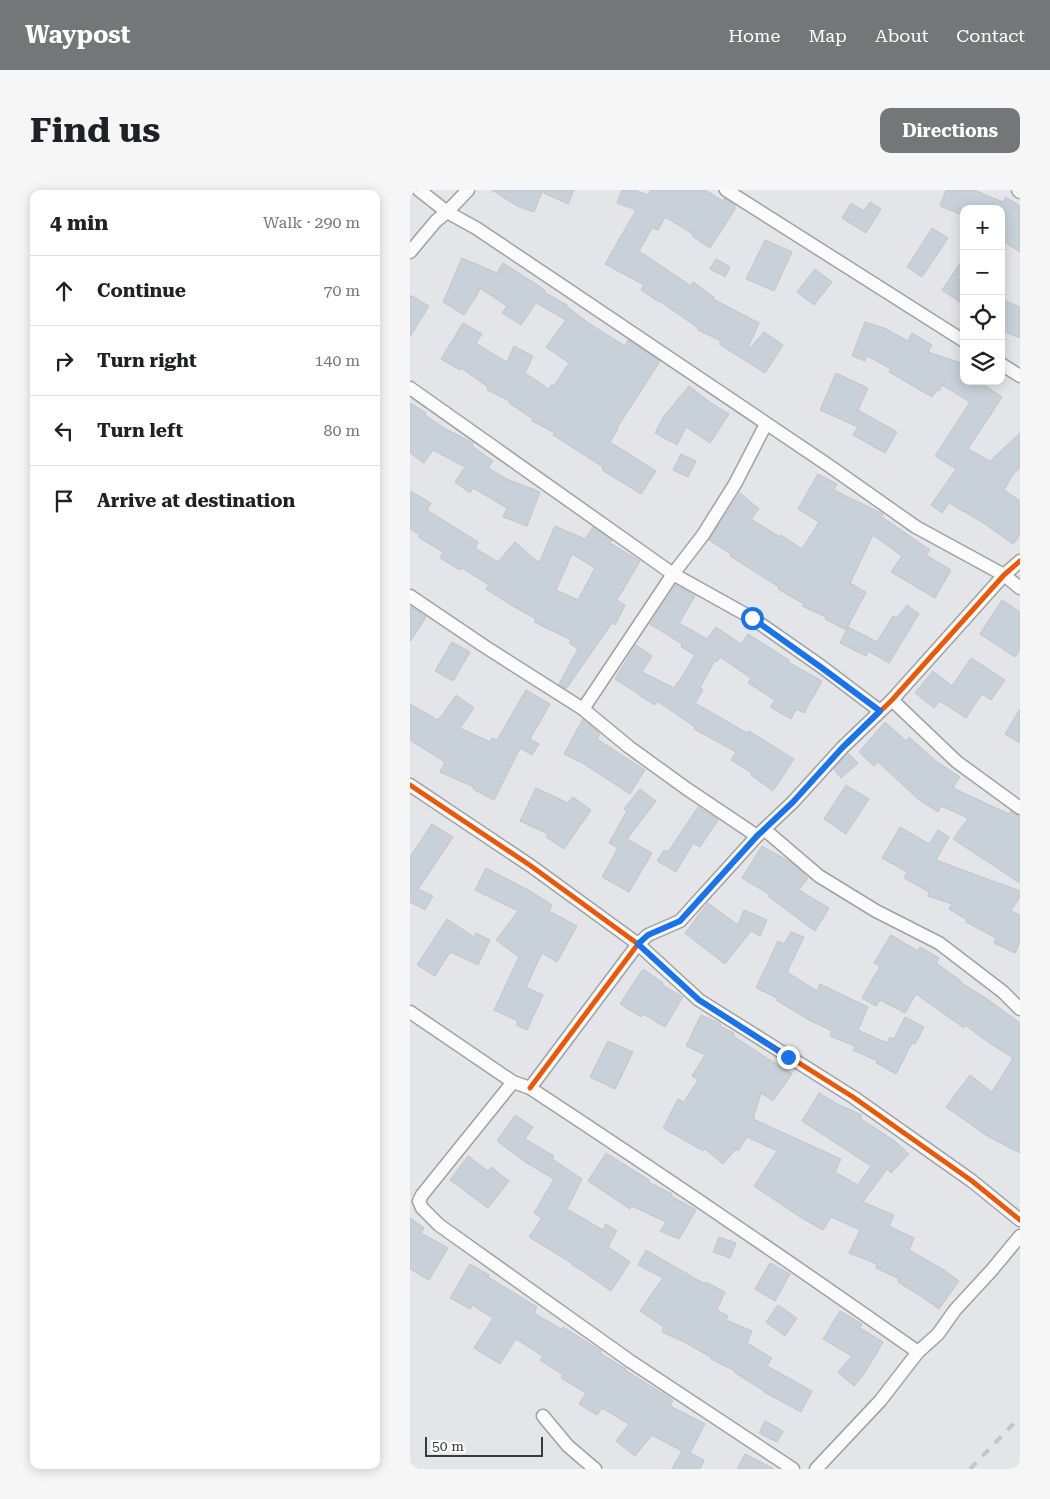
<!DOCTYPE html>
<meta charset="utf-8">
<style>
body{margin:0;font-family:"Roboto Serif",serif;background:#f6f6f6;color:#202124}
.controls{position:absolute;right:15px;top:15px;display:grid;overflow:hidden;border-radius:10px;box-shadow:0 2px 12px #0003}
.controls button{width:45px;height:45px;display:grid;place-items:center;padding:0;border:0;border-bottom:1px solid #e0e0e0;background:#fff;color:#202124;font:25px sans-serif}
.scale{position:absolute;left:15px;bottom:12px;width:118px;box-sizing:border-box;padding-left:5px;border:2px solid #393a3b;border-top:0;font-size:14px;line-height:18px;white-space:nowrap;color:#393a3b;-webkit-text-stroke:4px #fff;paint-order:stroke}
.stop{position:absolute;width:15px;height:15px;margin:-11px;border:4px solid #1a73e8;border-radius:50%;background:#fff}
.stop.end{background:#1a73e8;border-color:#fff;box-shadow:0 1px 5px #0008}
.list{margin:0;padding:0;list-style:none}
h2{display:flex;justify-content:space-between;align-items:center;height:65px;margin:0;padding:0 20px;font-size:21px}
h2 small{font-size:16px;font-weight:400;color:#757577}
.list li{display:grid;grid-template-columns:32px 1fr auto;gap:15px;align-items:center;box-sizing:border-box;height:70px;padding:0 20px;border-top:1px solid #e0e0e0}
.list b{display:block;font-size:19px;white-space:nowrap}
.list em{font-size:16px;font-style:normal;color:#757577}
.icon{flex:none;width:28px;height:28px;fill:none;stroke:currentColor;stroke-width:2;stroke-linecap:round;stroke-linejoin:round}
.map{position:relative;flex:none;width:610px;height:1279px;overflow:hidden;border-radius:10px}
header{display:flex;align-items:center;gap:30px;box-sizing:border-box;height:70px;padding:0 25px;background:#747678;color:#fff}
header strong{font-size:24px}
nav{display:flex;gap:28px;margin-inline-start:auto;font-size:18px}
.intro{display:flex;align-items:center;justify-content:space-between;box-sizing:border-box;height:120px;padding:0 30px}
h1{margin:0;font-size:35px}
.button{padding:12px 22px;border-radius:10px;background:#747678;color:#fff;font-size:18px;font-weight:700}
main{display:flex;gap:30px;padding:0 30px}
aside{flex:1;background:#fff;border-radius:10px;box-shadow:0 2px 12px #0003}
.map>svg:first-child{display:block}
.building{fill:#c8d1d9;stroke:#c3c4c6;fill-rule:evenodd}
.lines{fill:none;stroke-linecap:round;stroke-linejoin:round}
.street-casing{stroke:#a0a1a3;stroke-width:15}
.street{stroke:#fbfbfc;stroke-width:12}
.rail{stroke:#c4c5c6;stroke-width:4;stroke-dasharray:9 9;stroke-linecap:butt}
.cycleway-casing{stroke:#fff;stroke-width:8}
.cycleway{stroke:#e8590c;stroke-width:5}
.route{stroke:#1a73e8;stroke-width:6}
</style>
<header>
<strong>Waypost</strong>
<nav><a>Home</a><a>Map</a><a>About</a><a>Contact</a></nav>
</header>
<div class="intro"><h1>Find us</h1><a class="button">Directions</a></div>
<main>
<aside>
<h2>4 min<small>Walk · 290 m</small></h2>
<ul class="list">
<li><svg class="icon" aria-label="ahead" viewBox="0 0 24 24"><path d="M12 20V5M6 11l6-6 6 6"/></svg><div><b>Continue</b></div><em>70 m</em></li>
<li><svg class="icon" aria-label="right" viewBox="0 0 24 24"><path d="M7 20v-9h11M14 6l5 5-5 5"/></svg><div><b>Turn right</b></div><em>140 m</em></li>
<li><svg class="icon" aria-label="left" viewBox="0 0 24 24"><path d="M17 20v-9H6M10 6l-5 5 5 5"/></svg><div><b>Turn left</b></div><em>80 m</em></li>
<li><svg class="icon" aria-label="arrive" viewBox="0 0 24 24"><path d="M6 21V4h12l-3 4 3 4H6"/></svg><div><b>Arrive at destination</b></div></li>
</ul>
</aside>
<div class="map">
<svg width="610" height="1279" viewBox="0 0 610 1279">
<rect width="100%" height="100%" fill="#e3e5e8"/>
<g class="building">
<polygon points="82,0 164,0 158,14 132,2 124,22 107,16"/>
<polygon points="212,0 224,0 238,5 241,0 295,0 313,11 314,8 325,15 325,19 300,58 282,46 283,44 255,27 248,40 242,38 229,61 281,96 283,92 304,107 303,109 349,133 338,157 340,158 354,142 373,155 355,183 309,154 311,151 288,140 288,138 250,111 249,112 231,100 234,95 195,74 226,20 207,13"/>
<polygon points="536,0 564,0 593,12 596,7 610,16 610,62 591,50 591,19 554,19 554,26 530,16"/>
<polygon points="460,12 471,19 456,43 432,28 441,13 454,21"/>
<polygon points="522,38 538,48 512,87 497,77"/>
<polygon points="355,50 382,62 364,101 336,89"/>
<polygon points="52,68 87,83 93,73 135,100 134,102 157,115 156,116 180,134 215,156 218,150 250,171 207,238 208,239 200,252 246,281 231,304 192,280 193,277 143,245 145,243 122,231 123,229 99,213 100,211 77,200 78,197 51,178 50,180 31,169 53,133 72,144 66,153 83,164 97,172 104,156 123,166 115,183 139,199 141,195 144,196 159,173 136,157 156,130 126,113 111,135 92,123 97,116 70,98 66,107 54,125 33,112"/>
<polygon points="554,68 554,115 532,100"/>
<polygon points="306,69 320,77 315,87 300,79"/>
<polygon points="405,79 422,92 404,115 387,102"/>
<polygon points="0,105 19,116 0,147"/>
<polygon points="591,109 610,117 610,148 591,140"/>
<polygon points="455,132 474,138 498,151 502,143 522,155 518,162 554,174 554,191 568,191 592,207 558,259 580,271 610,243 610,278 603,284 594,300 610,311 610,345 603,354 572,332 539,313 532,323 521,315 546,279 525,266 560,212 532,195 529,201 527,200 522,207 479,182 481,179 457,166 455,171 442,166"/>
<polygon points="426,183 458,198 448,220 487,242 475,263 443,245 448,237 410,220"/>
<polygon points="279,196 301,213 319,224 300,253 276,237 267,255 245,243 254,226"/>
<polygon points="0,213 16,223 15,225 34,238 63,253 62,256 83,271 78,278 97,289 130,302 117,336 93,327 97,318 63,298 60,303 45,292 55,277 23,260 14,273 0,263"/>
<polygon points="271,264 286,271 278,287 263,280"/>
<polygon points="408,284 427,294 424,300 473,324 472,327 520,360 516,365 541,380 525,408 481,382 492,366 463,345 440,393 456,402 436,440 415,429 416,427 392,416 394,414 368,399 369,397 320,366 321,364 299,350 330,303 349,319 341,329 370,347 371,345 392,359 409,332 388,319"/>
<path d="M0,301L21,313L17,320L68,352L65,358L88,372L105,352L129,373L145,336L175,349L183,337L202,350L200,353L230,371L207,410L215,415L205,435L202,433L156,499L149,494L168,459L159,453L161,450L124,432L126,429L101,415L76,399L79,395L52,378L50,380L30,368L33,362L8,347L10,345L0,339ZM162,364L185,378L168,410L146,400Z"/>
<polygon points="266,395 285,406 269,433 297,449 306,437 331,454 338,444 379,470 378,472 412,491 394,523 386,519 381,529 360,517 365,510 338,493 341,488 310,467 307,472 305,470 290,498 293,500 285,513 337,543 339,541 384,569 363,601 341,585 342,583 321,570 326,562 284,539 285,537 247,511 245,515 230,506 230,505 205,489 226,455 242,466 232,482 264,498 273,485 285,465 271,457 272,454 240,434"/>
<polygon points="592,410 610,422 610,460 605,467 570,444"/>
<polygon points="497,415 509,424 479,473 458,461 456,466 430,453 438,437 467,452 483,426 487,428"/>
<polygon points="0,416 16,427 0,452"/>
<polygon points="42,452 60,462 43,491 25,481"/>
<polygon points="561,468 595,490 581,510 572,504 556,528 530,511 524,518 505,503 523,481 542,496"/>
<polygon points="116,500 140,514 120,549 129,554 122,565 110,558 84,610 63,599 64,597 30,582 35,572 0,550 0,514 28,530 30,527 31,527 46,505 64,518 50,538 80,552 82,548 87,550"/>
<polygon points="610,519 610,553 595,544"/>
<polygon points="173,529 190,544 187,549 235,580 220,604 174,574 154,564"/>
<polygon points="475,532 496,551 499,547 527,572 550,587 543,598 599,624 601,621 610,627 610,693 543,649 558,628 531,616 528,622 508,609 468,572 464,576 449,562"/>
<polygon points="438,563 448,573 431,588 424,579"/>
<polygon points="436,595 459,609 436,644 414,629"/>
<polygon points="126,598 158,613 163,607 181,620 154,659 136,647 138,644 110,631"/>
<polygon points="230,599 246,611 217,649 242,663 219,702 192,687 208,658 199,653 217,621 214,619"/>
<polygon points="288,617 308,630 290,657 283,653 266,682 247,671 254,660 258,662"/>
<polygon points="22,634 43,647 8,699 23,706 15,720 0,712 0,667"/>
<polygon points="490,637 519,654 528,640 539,647 526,670 610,701 610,707 601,721 610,725 610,752 605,763 584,753 586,748 556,732 557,730 539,719 542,714 518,706 519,702 494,688 497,682 472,668"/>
<polygon points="352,656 382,673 398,688 389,700 419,718 405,741 358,706 359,704 332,688"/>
<polygon points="76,678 120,701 142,715 139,721 167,736 147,772 132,763 116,797 133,805 117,840 106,835 108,831 84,820 109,767 86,750 108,721 65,700"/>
<polygon points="298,713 328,735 334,720 357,730 350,746 341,741 315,774 275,743"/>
<polygon points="37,729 64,747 66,743 80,750 68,775 40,762 25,786 7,775"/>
<polygon points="381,742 394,747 377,782 407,801 410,794 458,817 448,840 477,853 480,847 484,849 495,827 514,837 505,854 502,853 486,884 466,873 467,871 443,860 445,856 420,846 422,841 399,830 366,810 367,808 346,798 368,751 374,754"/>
<polygon points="481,745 508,761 510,757 529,768 526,773 551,791 550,792 577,809 610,833 610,963 579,947 536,917 560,885 582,902 603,868 575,850 555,835 554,838 506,804 495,823 470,810 466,816 452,808 470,776 464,773"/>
<polygon points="233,779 253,793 252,795 273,807 255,837 233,824 231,827 210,814"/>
<polygon points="291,825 311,834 310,836 324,843 323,846 382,884 363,911 351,903 343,929 431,969 425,982 448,995 461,976 392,931 409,903 429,915 452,925 450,928 486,952 499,964 481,983 477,979 453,1012 484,1025 479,1036 504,1048 499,1060 534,1080 549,1091 529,1119 509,1105 488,1092 489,1089 466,1078 467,1074 439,1063 450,1040 421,1027 413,1040 390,1027 344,996 367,961 337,947 328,961 326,959 313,974 295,959 293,961 253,938 268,909 274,912 288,890 282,886 295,865 276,856"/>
<polygon points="198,851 223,862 205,899 180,887"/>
<polygon points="105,925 123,937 115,949 144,966 142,969 172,989 157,1019 193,1040 196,1034 207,1041 198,1057 220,1072 201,1101 174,1082 162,1075 163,1074 119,1047 132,1028 124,1023 144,989 115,972 87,951"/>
<polygon points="196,963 239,990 238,992 262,1004 261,1006 286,1020 269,1049 250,1041 256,1032 222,1016 220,1019 178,991"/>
<polygon points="58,966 78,981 81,977 99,991 78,1018 40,990"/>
<polygon points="0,1028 14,1038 11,1043 38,1058 19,1090 0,1079"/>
<polygon points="309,1047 326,1053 320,1068 303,1062"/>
<polygon points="236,1060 295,1094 296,1092 315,1102 307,1120 318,1126 316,1130 342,1141 337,1153 362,1168 357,1176 402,1201 391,1222 354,1202 354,1201 324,1182 325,1181 301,1169 302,1168 276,1153 252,1142 254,1137 230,1121 253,1088 228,1075"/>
<polygon points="360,1073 380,1084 365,1111 345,1099"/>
<polygon points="60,1074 79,1085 78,1087 127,1117 124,1123 151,1139 153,1137 191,1161 190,1163 216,1179 215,1180 263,1210 260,1216 295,1234 280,1263 294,1270 290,1279 262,1279 272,1261 242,1245 225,1266 206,1251 219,1234 192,1218 187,1225 169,1214 176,1203 151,1188 153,1185 130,1170 133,1166 106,1149 90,1174 64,1158 83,1128 62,1115 60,1119 40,1108"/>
<polygon points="368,1115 387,1128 375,1146 356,1132"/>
<polygon points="430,1121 452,1134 450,1138 473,1152 456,1181 444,1196 428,1182 442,1166 413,1149"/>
<polygon points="355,1231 373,1241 367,1252 349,1243"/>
<polygon points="335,1264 364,1279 327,1279"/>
</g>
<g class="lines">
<defs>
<g id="street">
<polyline points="9,0 37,22 66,38 154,97 418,275 506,337 594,385 610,398"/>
<polyline points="316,0 554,151"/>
<polyline points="608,0 610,2"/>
<polyline points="0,62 26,31 37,22 58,0"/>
<polyline points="591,174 610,186"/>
<polyline points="0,198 263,384 342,428 412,477 470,521"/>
<polyline points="0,406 74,456 173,519 219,557 277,599 347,646"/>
<polyline points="482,510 547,572 610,618"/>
<polyline points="173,519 263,384 293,345 325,294 356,234"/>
<polyline points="0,595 121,676 228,754 289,810 443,907 562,991 610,1030"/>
<polyline points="355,640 409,686 466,721 529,753 593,802 610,819"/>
<path d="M0,822L103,892L120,898C251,984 380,1072 508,1162"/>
<polyline points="103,892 12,1005 9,1011 12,1018 29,1035 220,1171 383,1279"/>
<polyline points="120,898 228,754 238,745 270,731 347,646 383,612 432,558 482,510 594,385 610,371"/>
<polyline points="133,1226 158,1256 185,1279"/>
<polyline points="406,1279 470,1211 508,1162 528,1144 545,1120 581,1081 610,1046"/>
</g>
</defs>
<use href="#street" class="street-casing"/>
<use href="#street" class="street"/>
<polyline class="rail" points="560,1279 610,1227"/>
<defs>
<g id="cycleway">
<polyline points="0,595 121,676 228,754 289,810 443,907 562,991 610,1030"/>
<polyline points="120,898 228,754 238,745 270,731 347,646 383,612 432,558 482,510 594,385 610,371"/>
</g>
</defs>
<use href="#cycleway" class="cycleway-casing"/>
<use href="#cycleway" class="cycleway"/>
</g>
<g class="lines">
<polyline class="route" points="342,428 412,478 470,521 432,558 383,612 347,646 270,731 238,745 228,754 289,810 378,867"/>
</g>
</svg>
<div class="controls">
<button>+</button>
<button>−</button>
<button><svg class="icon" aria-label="locate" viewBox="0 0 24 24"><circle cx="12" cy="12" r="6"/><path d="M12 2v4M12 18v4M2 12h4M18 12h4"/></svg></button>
<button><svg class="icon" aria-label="layers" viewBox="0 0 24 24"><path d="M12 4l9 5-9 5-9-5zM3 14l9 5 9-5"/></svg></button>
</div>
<div class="scale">50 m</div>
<div class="stop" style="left:342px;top:428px"></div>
<div class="stop end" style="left:378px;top:867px"></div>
</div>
</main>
